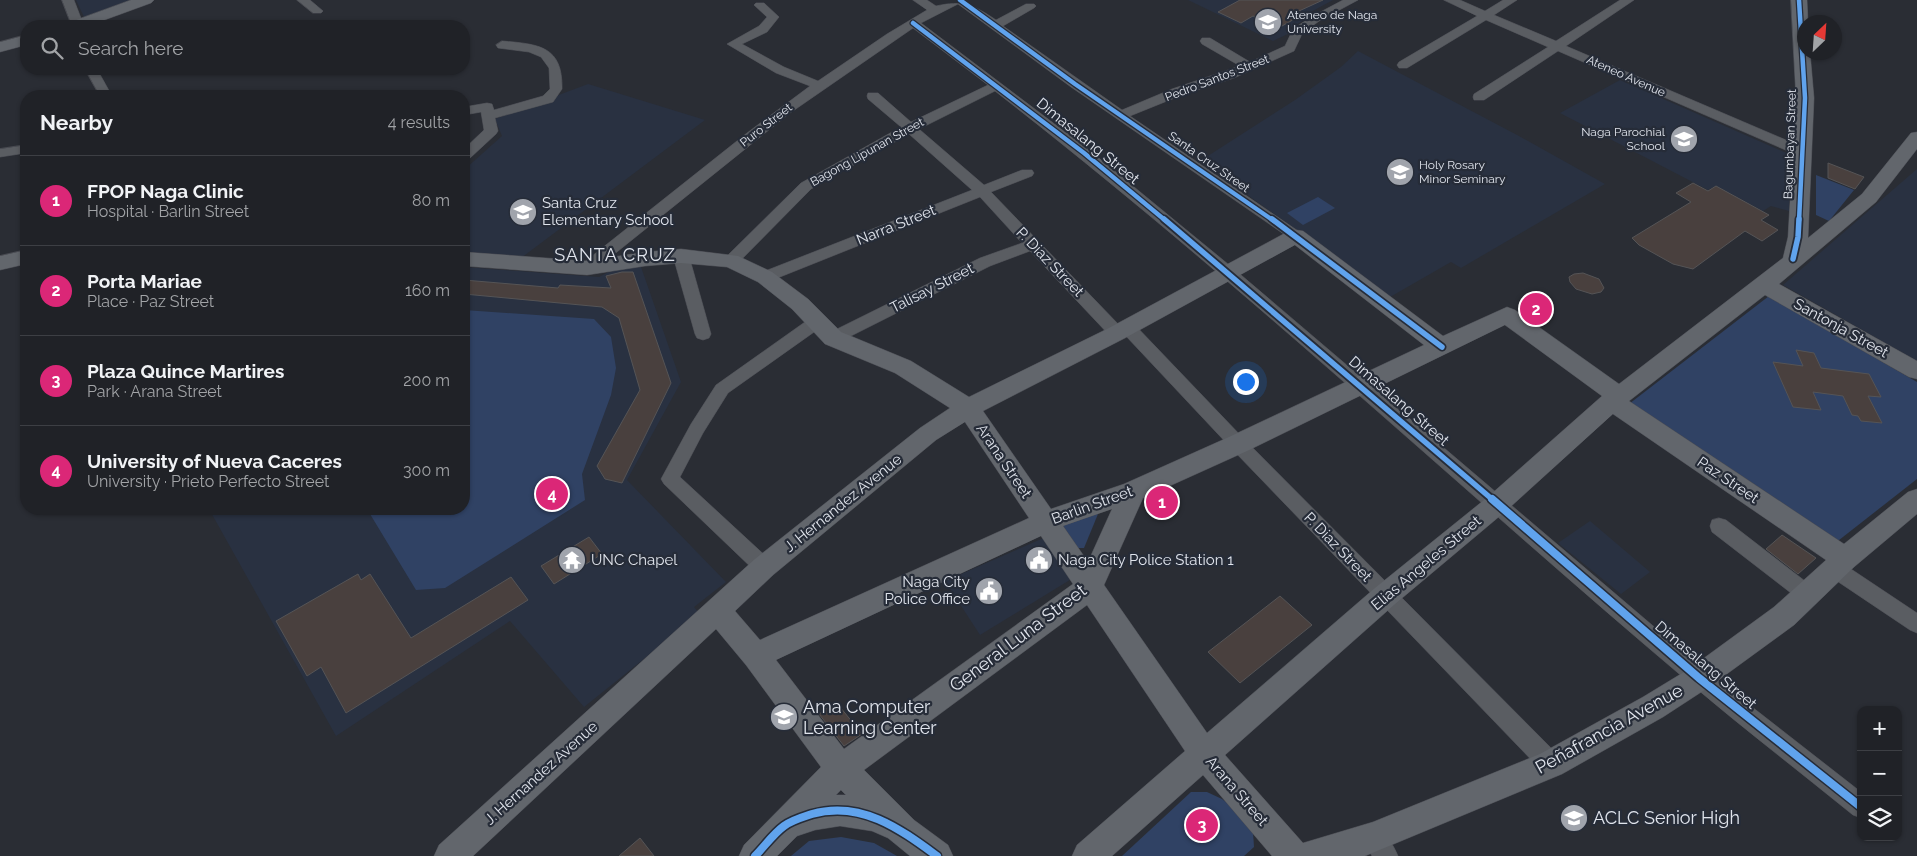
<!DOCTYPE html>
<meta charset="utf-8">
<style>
body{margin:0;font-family:Raleway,sans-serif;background:#2d2f33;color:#f1f3f6}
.controls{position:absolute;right:15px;bottom:15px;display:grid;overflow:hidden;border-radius:10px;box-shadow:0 1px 4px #0004}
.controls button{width:45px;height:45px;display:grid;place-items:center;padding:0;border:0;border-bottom:1px solid #3d3f44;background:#202227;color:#f1f3f6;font:25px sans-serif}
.compass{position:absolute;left:1797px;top:15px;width:45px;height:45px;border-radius:50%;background:#202227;box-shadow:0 1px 4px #0004;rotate:25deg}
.you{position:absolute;left:1245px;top:381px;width:18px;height:18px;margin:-12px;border:4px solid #fff;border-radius:50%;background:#1a73e8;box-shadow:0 0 0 8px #1a73e833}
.badge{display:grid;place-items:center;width:32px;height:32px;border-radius:50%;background:#db2777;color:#fff;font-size:16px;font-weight:700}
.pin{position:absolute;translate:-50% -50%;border:2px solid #fff;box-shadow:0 1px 5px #0006}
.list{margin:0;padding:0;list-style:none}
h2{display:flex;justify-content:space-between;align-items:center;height:65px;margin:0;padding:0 20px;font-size:21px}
h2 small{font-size:16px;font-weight:400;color:#a2a4a7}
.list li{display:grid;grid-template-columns:32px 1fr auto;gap:15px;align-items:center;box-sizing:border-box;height:90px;padding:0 20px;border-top:1px solid #3d3f44}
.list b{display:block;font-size:19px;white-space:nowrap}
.list p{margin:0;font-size:16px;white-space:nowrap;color:#a2a4a7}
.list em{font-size:16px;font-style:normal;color:#a2a4a7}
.icon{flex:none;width:28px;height:28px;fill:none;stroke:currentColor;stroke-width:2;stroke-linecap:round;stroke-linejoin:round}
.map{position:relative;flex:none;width:1917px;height:856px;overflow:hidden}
.search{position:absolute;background:#202227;box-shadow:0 1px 4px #0004;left:20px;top:20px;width:450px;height:55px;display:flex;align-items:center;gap:12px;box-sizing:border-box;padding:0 18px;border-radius:20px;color:#a2a4a7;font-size:19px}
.panel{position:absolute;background:#202227;box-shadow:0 1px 4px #0004;left:20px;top:90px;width:450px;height:425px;border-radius:20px}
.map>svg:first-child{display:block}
.built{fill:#293141}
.green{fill:#304264}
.building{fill:#49403e;stroke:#555456}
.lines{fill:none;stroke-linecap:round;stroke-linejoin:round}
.street-casing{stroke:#494b52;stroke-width:1}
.secondary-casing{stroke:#494b52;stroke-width:1}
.street{fill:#5a5d62;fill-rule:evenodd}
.secondary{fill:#62666c;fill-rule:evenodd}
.cycleway-far2-casing{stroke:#262c38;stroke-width:7}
.cycleway-far1-casing{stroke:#262c38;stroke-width:9}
.cycleway-casing{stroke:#262c38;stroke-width:11}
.cycleway-far2{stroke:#60a3ed;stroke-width:4.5}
.cycleway-far1{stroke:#60a3ed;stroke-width:5.5}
.cycleway{stroke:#60a3ed;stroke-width:8}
.labels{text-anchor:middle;stroke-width:4.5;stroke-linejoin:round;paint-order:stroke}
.far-poi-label{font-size:12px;fill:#e0e4ec;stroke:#262c38;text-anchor:start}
.far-street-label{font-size:12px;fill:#e0e4ec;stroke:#262c38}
.street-label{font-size:15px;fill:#e0e4ec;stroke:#262c38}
.poi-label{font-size:15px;fill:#e0e4ec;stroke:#262c38;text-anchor:start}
.quarter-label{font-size:18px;letter-spacing:1px;fill:#e0e4ec;stroke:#262c38}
.near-street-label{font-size:18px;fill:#e0e4ec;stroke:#262c38}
.near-poi-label{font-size:18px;fill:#e0e4ec;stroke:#262c38;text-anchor:start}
</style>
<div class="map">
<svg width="1917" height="856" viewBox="0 0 1917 856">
<rect width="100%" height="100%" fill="#2a2d34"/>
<g class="built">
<polygon points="76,0 133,0 134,1 84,17"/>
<polygon points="1188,0 1333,0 1309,13 1313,15 1290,28 1294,31 1273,41"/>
<polygon points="1358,51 1519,136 1605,184 1461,268 1451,262 1390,297 1200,161 1295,100 1341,67"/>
<polygon points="1620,80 1791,155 1789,211 1771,206 1763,211 1716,186 1708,190 1560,113"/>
<polygon points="588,84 705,120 521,258 464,254 464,170 502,136 495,119"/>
<polygon points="1917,169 1917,361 1783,285"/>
<polygon points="640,264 681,382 627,480 726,582 694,607 700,614 584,707 510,621 336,736 209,509 464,509 464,267 599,277 616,268"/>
<polygon points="1590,521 1650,572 1621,594 1558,543"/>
<polygon points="1046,537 1073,578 980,635 945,581"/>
</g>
<g class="green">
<polygon points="1816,175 1854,190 1829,221 1816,215"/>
<polygon points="1318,197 1335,208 1303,225 1287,213"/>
<polygon points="1769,296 1917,382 1917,479 1834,544 1629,404"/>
<polygon points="464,310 594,319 611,337 616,368 611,395 582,474 585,500 445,588 416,590 367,509 464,509"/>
<polygon points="1097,512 1098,514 1084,548 1076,548 1061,526"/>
<polygon points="1191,792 1207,792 1222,799 1245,818 1253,832 1254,847 1244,856 1122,856"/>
<polygon points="841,837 874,843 897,856 791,856 809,841"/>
</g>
<g class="building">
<polygon points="1240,0 1323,0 1299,11 1305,13 1282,26 1278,24 1274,25 1253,16 1241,23 1218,12"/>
<polygon points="1828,163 1864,177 1855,189 1828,178"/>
<polygon points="1693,183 1708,191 1716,186 1769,215 1761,220 1778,230 1762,241 1745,231 1693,269 1673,264 1639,245 1632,238 1691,202 1676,193"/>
<polygon points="622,272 633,272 671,383 622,483 605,479 597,466 640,390 619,318 602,307 464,294 464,280 558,288 560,285 611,288 606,276"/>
<polygon points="1583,273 1599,279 1604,288 1601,292 1592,294 1576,289 1570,282 1569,277 1574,274"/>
<polygon points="1796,350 1814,353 1821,368 1869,374 1881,397 1868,396 1882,423 1861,421 1858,416 1852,415 1843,396 1813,392 1821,410 1793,407 1773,362 1803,366"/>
<polygon points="1782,535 1816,558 1798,574 1766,549"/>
<polygon points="589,537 602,554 554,584 541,566"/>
<polygon points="358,574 361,580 370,574 411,638 511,577 528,600 346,713 321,667 307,676 276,621"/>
<polygon points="1280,596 1312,625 1240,683 1208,652"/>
<polygon points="836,702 862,734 844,746 819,714"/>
<polygon points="640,838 654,856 619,856"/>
</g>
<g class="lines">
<defs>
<g id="street">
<polygon points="62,0 74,0 84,26 72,26"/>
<polygon points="297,0 310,0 323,11 321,13 313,13"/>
<path d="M913,0H927L936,6C963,0 974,5 996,20L1026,4H1034L1036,6L1034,8L1003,26L1122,110L1172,89L1240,66L1202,44L1200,41L1202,38H1210L1250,62L1285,46L1293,29L1311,17L1343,0H1358L1319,21L1302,34L1294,51L1234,78L1182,95L1130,116L1301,233L1303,236L1301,239H1291L1071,87L958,4L921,23L1089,150L1234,269L1706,671L1861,792V818L1853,815C1799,771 1744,729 1691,684C1458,487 1236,278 995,91L919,129L984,185L1022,170H1032L1034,173L1032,176L991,192L1121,327L1122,324L1128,322L1134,324L1244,439L1559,756L1562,764L1559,772L1551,775L1543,772L1232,449L1124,334L1123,337L1117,339L1111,337L1030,251L990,266L839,342L833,344L827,342L825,338L827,334L980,258L1022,243L980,197L770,281L765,282L760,281L757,277L760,273L972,190L909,134L811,189L736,265H726L723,261L726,257L801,183L901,127L868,99L867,96L868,93H878L911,122L988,85L913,28L790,113L592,272H582L579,268L582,264L747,133L810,86L776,73L727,44L759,26L767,17L754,5L756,3H764L779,17L767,32L742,44L784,67L818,81L887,34L927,10Z"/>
<polygon points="1444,0 1460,0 1485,11 1503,0 1517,0 1494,15 1556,41 1620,0 1634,0 1566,46 1807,149 1809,152 1807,155 1797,155 1558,51 1484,100 1474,100 1473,97 1474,94 1548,47 1486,20 1407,68 1399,68 1397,65 1399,62 1477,16"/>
<path d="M502,41C539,44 563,46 562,89L553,102L495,118L498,131L496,134L469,159L464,160V149L484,130L481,112L464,115V107L487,103L492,104L494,110L543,96L550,89L549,68L541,57L529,52L498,48L496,45Z"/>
<polygon points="85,69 97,69 112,96 100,96"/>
<polygon points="26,145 26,153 0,157 0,149"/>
<polygon points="681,251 686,252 689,256 711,334 709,338 703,340 697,338 695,334 673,256 676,252"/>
<polygon points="818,315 824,317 826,321 824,325 728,393 703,433 680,477 771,561 774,567 771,573 764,575 757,573 664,484 661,479 691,424 716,385 812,317"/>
<polygon points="1719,518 1726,520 1814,588 1817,594 1814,600 1807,603 1800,600 1712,532 1710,526 1712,520"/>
<polygon points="1835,561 1842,563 1917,613 1917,633 1910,630 1828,575 1825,569 1828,563"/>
<path d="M1373,826C1385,831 1393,844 1398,856H1372L1361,838L1365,830Z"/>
</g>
<g id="secondary">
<polygon points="131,0 154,0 151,3 88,26 66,26 68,23"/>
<path d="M1791,0H1807L1808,22H1804V52H1810L1814,98L1808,238L1862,194L1911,133L1917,132V149L1876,202L1779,284L1917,361V379L1909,377L1765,295L1629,401L1844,544L1908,492L1917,489V514L1854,567L1794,625L1709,687L1663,717L1562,774L1365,856H1272L1203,775L1112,856H1072L1077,845L1185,751L1087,605L864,770L914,820L948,845L953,856H910L888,838L872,831L840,826L815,830L797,836L777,856H739L744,845L821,767L746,665L716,629L473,856H434L439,845L755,559L920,428L950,408L895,373L825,344L792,309L758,282L727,267L681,263L645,266L587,275L464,266V252L587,261L645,252L681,249L738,256L772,272L808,299L841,332L911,361L969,397L1109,328L1289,231L1296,230L1303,231L1443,336L1507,307L1515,310L1619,384L1783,258L1788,237L1796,98ZM1295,245L1424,345L1229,437L1124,484L1051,509L983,411L1125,338ZM1505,325L1602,396L1489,496L1375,588L1207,733L1104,585L1143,498L1247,451ZM1613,414L1826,560L1774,607L1689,669L1643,697L1540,754L1373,822L1303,843L1225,755L1395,604L1507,510ZM965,422L1029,518L760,640L735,611L773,575L936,440ZM1112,509L1088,562L1063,526ZM1041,536L1073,584L844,749L776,660ZM841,790L846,795H836Z"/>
<polygon points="26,35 26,45 0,52 0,42"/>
<polygon points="26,250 26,264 0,270 0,256"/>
</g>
</defs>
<use href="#street" class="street-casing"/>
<use href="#secondary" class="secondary-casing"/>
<use href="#street" class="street"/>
<use href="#secondary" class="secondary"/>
<defs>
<g id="cycleway-far2">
<polyline points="960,0 1075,84 1274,221"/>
<polyline points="913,23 1084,153 1166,221"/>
<polyline points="1799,221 1805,98 1799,0"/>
</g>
<g id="cycleway-far1">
<polyline points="1164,219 1493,500"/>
<polyline points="1272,219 1442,347"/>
<polyline points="1793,259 1798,237 1799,219"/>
</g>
<g id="cycleway">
<polyline points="1492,499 1699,678 1861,807"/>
<path d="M755,856C765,846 773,834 784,826C792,820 803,817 812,814C861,800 900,829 937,856"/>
</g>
</defs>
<use href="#cycleway-far2" class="cycleway-far2-casing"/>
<use href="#cycleway-far1" class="cycleway-far1-casing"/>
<use href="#cycleway" class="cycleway-casing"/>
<use href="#cycleway-far2" class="cycleway-far2"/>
<use href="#cycleway-far1" class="cycleway-far1"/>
<use href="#cycleway" class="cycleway"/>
</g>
<defs>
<symbol id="university-disc" viewBox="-11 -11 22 22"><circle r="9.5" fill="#a0a4ac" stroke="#262c38"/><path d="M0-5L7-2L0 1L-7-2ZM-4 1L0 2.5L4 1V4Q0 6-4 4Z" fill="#fff"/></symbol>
<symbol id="school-disc" viewBox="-11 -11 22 22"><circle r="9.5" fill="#a0a4ac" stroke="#262c38"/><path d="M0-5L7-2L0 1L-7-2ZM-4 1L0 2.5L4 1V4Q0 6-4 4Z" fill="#fff"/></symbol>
<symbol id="temple-disc" viewBox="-11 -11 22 22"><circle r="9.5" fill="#a0a4ac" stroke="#262c38"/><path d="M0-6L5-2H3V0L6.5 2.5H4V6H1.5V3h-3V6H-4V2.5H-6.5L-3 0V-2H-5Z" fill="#fff"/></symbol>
<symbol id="civic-disc" viewBox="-11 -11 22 22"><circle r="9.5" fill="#a0a4ac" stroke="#262c38"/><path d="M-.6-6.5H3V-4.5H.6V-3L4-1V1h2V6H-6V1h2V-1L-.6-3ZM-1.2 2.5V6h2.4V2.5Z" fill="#fff"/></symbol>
</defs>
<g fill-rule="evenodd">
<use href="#university-disc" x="1252" y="6" width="32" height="32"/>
<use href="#school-disc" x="1668" y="123" width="32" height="32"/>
<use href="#school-disc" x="1384" y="156" width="32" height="32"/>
<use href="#school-disc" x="507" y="196" width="32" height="32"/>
<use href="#temple-disc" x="556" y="544" width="32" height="32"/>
<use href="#civic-disc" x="1023" y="544" width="32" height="32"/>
<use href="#civic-disc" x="973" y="575" width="32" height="32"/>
<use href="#university-disc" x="768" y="701" width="32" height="32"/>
<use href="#school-disc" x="1558" y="802" width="32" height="32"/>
</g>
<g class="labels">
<g class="far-poi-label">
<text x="1287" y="19">Ateneo de Naga<tspan x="1287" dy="14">University</tspan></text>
<text x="1665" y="136" text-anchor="end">Naga Parochial<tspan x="1665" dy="14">School</tspan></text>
<text x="1419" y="169">Holy Rosary<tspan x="1419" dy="14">Minor Seminary</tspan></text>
</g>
<g class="far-street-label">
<text transform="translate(1626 76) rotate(24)" y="4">Ateneo Avenue</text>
<text transform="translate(1217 78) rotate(-21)" y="4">Pedro Santos Street</text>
<text transform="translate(766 125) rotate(-38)" y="4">Puro Street</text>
<text transform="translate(1790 144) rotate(-88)" y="4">Bagumbayan Street</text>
<text transform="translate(867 152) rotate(-29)" y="4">Bagong Lipunan Street</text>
<text transform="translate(1209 162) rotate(35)" y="4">Santa Cruz Street</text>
</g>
<g class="street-label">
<text transform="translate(1088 141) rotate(39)" y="5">Dimasalang Street</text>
<text transform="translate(896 225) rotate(-22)" y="5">Narra Street</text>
<text transform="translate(1050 262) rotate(46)" y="5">P. Diaz Street</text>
<text transform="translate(932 288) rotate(-27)" y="5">Talisay Street</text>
<text transform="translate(1841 328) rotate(29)" y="5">Santonja Street</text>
<text transform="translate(1399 401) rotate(41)" y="5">Dimasalang Street</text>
<text transform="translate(1004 461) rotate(56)" y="5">Arana Street</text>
<text transform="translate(1728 480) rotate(34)" y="5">Paz Street</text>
<text transform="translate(843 503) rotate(-39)" y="5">J. Hernandez Avenue</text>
<text transform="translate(1092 505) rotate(-20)" y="5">Barlin Street</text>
<text transform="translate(1338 547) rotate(46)" y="5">P. Diaz Street</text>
<text transform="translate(1426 563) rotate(-40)" y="5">Elias Angeles Street</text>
<text transform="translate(1706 665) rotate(40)" y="5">Dimasalang Street</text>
<text transform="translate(541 773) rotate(-42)" y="5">J. Hernandez Avenue</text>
<text transform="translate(1237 791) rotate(49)" y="5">Arana Street</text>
</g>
<g class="poi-label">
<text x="542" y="208">Santa Cruz<tspan x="542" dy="17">Elementary School</tspan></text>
<text x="591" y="565">UNC Chapel</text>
<text x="1058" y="565">Naga City Police Station 1</text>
<text x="970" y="587" text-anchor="end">Naga City<tspan x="970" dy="17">Police Office</tspan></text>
</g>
<g class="quarter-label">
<text x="615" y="261">SANTA CRUZ</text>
</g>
<g class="near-street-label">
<text transform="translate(1018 638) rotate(-37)" y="6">General Luna Street</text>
<text transform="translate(1609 729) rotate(-29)" y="6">Peñafrancia Avenue</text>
</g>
<g class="near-poi-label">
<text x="803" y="713">Ama Computer<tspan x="803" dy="21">Learning Center</tspan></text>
<text x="1593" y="824">ACLC Senior High</text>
</g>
</g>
</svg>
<div class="controls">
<button>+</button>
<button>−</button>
<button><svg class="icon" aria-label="layers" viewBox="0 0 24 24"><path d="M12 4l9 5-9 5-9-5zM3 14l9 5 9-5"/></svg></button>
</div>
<svg class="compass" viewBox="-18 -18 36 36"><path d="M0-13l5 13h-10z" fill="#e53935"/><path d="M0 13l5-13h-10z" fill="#a2a4a7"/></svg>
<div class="you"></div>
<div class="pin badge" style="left:1162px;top:502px">1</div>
<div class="pin badge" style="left:1536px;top:309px">2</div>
<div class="pin badge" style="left:1202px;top:825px">3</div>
<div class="pin badge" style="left:552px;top:494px">4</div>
<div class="search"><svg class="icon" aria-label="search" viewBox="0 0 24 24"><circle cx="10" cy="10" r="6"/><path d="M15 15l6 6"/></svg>Search here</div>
<section class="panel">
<h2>Nearby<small>4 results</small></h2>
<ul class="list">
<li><span class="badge">1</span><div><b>FPOP Naga Clinic</b><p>Hospital · Barlin Street</p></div><em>80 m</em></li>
<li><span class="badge">2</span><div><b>Porta Mariae</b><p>Place · Paz Street</p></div><em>160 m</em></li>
<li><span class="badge">3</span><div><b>Plaza Quince Martires</b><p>Park · Arana Street</p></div><em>200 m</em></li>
<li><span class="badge">4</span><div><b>University of Nueva Caceres</b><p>University · Prieto Perfecto Street</p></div><em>300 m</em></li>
</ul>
</section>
</div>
